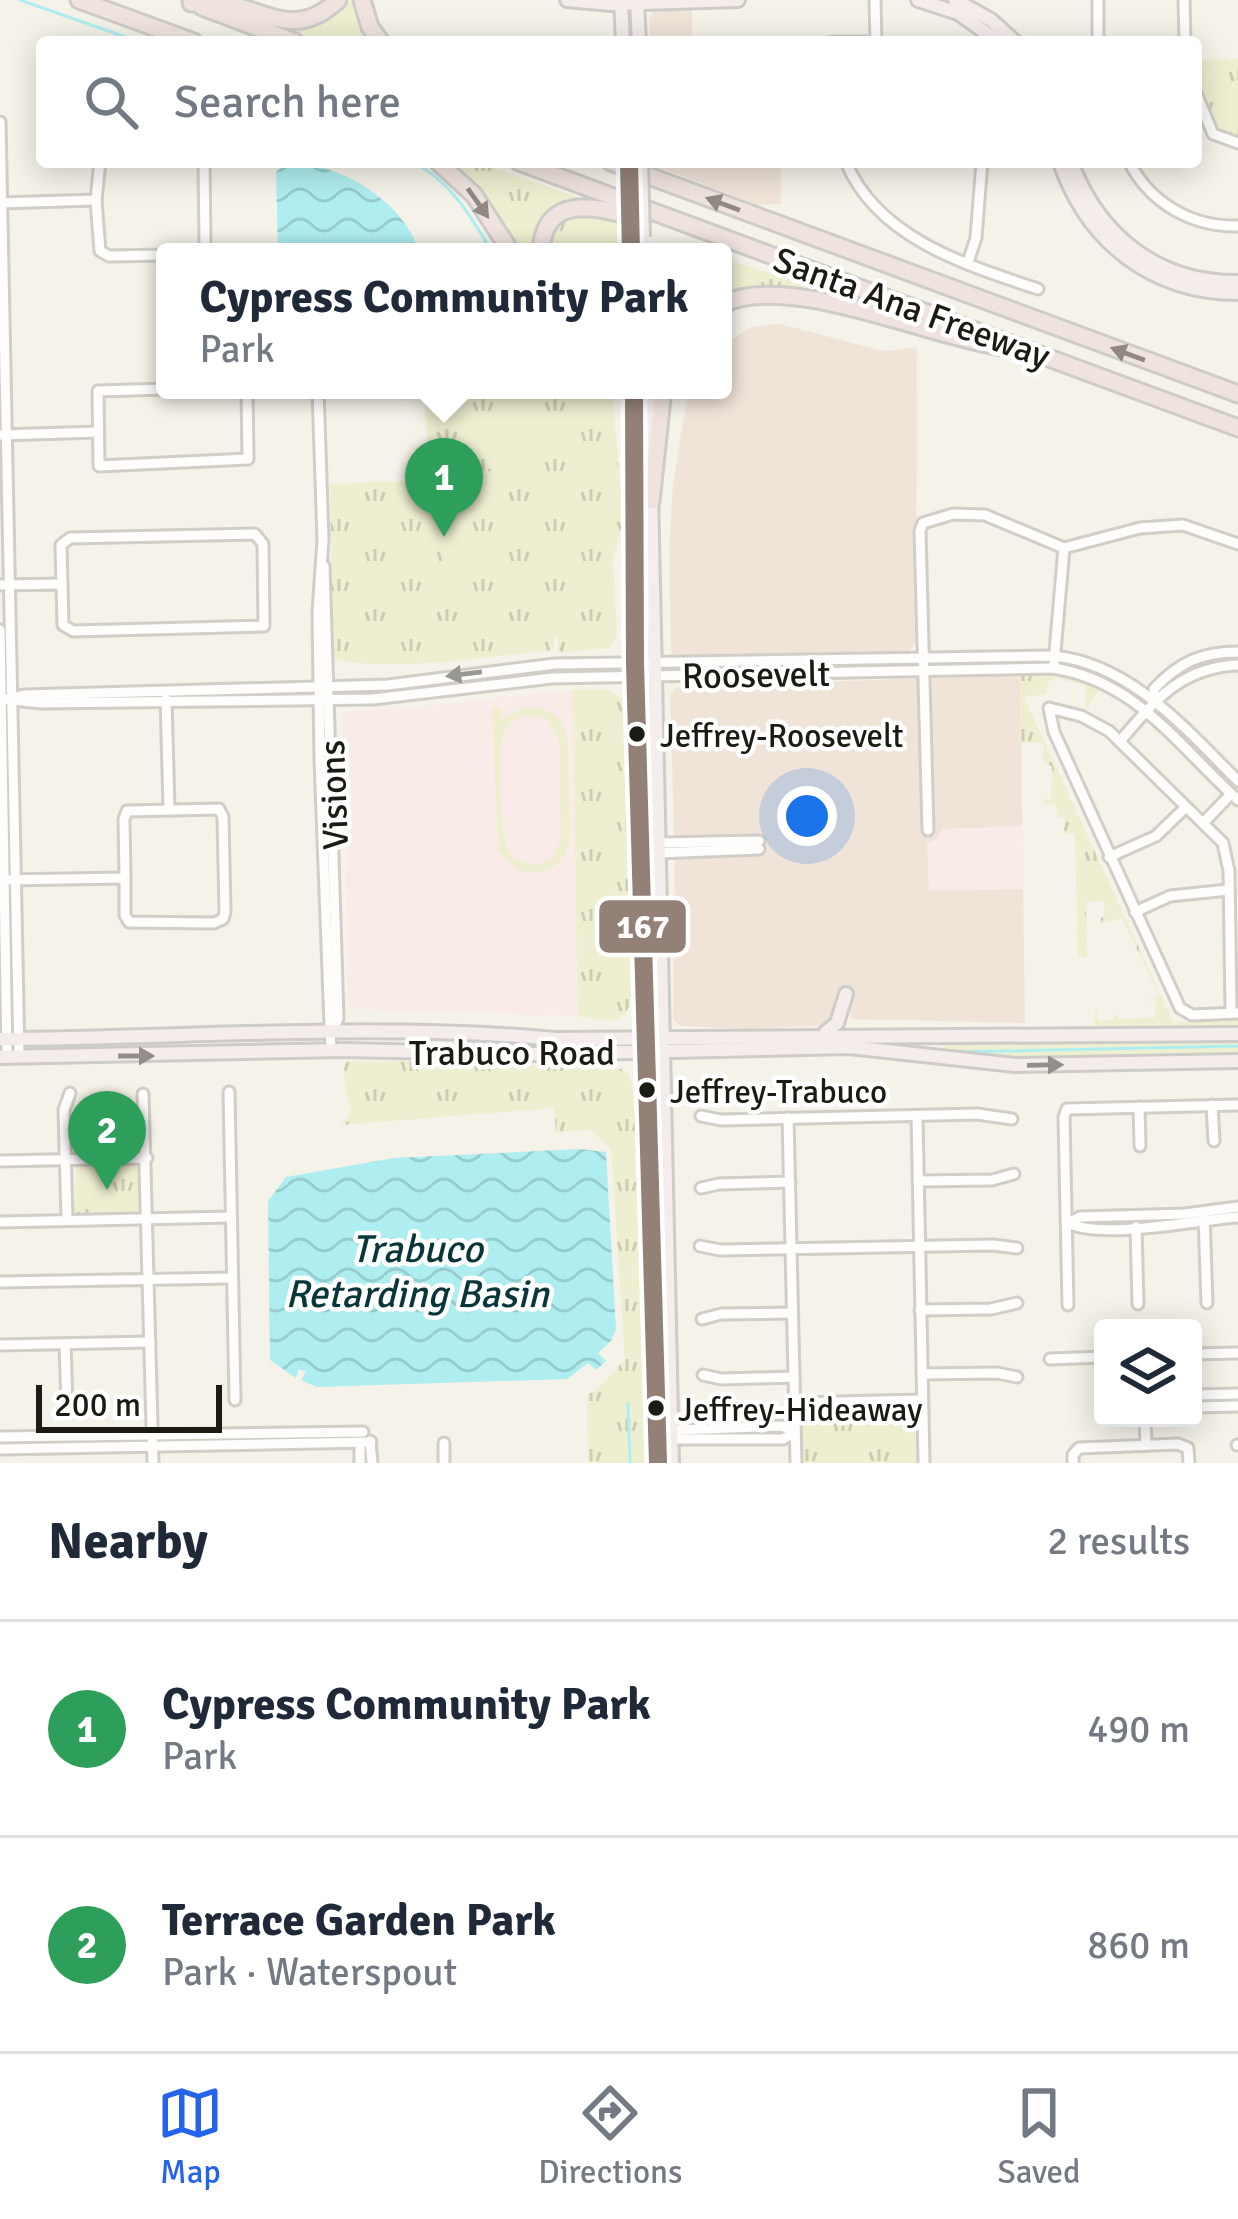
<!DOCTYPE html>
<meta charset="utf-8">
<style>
body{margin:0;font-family:Signika,sans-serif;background:#f6f6f7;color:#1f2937}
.controls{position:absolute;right:36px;bottom:36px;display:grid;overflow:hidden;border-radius:12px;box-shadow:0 6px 30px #0003}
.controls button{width:108px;height:108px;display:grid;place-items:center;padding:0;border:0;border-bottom:3px solid #e0e1e3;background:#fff;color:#1f2937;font:60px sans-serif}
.scale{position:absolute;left:36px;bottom:30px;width:186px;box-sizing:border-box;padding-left:12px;border:6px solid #1b1a13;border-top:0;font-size:33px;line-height:42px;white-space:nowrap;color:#1b1a13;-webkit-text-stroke:9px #fff;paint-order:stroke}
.you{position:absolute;left:807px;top:816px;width:42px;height:42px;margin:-30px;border:9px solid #fff;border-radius:50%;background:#1a73e8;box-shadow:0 0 0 18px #1a73e833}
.badge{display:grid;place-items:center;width:78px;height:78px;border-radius:50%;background:#2563eb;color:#fff;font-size:39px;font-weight:700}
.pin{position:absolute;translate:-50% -99px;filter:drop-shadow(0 3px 6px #0008)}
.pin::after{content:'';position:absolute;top:63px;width:42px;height:36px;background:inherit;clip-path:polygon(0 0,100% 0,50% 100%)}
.popup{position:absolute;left:156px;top:243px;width:576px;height:156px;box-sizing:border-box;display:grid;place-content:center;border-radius:12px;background:#fff;filter:drop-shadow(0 3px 9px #0005);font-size:39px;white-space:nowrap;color:#747a83}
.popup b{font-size:45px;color:#1f2937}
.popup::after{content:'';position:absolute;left:50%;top:100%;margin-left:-24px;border:24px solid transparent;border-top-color:#fff}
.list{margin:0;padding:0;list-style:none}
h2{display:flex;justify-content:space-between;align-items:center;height:156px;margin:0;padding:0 48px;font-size:51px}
h2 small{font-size:39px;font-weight:400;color:#747a83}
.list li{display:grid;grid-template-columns:78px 1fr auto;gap:36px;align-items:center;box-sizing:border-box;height:216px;padding:0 48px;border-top:3px solid #e0e1e3}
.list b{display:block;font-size:45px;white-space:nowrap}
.list p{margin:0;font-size:39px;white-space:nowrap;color:#747a83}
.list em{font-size:39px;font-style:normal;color:#747a83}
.icon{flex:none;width:66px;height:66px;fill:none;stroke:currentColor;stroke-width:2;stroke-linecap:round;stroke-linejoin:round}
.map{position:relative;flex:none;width:1238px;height:1463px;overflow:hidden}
.search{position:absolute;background:#fff;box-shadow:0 6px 30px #0003;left:36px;right:36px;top:36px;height:132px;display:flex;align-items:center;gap:30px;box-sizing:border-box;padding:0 42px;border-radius:12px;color:#747a83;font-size:45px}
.sheet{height:588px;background:#fff}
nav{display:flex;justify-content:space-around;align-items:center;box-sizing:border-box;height:168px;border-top:3px solid #e0e1e3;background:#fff;font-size:33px;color:#747a83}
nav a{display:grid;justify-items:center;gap:6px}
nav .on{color:#2563eb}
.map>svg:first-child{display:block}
.commercial{fill:#f0e4d9}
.education{fill:#f9ebe8}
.grass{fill:url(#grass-tufts)}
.pitch{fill:#eeeed0;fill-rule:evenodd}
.water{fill:url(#water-waves)}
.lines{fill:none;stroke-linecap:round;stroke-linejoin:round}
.stream{stroke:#afeef0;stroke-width:3}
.minor-casing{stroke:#d1cec7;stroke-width:15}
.major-casing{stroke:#cdccc8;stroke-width:18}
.highway-casing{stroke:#cdccc8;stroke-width:21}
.minor{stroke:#fefdfc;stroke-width:9}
.major{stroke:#f5edeb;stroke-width:12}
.highway{stroke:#f0e3df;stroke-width:15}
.major-bridge-casing{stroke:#cdccc8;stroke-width:18;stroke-linecap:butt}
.major-bridge{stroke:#f5edeb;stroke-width:12}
.bus-1-casing{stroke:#fff;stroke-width:27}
.bus-1{stroke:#938177;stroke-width:18}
.oneway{fill:#908983}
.oneway2{fill:#989793}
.oneway3{fill:#938e8a}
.bus-dot{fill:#1b1a13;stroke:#fff;stroke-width:4.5}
.labels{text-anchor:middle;stroke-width:9;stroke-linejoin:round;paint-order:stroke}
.bus-label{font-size:33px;fill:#1b1a13;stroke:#fff;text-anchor:start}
.street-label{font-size:36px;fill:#1b1a13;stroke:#fff}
.water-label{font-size:39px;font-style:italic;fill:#083639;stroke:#fff}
.line-badge{stroke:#fff;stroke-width:4.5}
.badge-label{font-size:33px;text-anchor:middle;font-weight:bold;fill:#fff}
</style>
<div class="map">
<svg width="1238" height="1463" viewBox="0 0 1238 1463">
<defs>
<pattern id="grass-tufts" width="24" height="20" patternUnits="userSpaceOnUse" patternTransform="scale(3)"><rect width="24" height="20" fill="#eeeed0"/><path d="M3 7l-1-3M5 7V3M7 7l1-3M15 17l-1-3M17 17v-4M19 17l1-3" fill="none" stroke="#ccccb2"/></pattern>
<pattern id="water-waves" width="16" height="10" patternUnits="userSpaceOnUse" patternTransform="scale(3)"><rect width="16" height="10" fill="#afeef0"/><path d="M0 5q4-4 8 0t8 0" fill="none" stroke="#96cccd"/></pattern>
</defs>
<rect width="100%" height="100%" fill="#f5f2e9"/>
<g class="commercial">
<polygon points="692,10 692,42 650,42 649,17 655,11"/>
<polygon points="656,162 781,162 781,204 758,205 656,166"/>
<polygon points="780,324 883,351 917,347 916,643 908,653 674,657 671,650 669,550 673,484 688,390 723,390 723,345 751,327"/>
<polygon points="1020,675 1025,1023 851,1019 850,1002 837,1025 748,1029 680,1026 673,1019 675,862 670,695 678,687"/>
</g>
<g class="education">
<polygon points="572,690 578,1016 354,1009 348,1003 343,711 399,709"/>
<polygon points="1023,826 1024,889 929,891 927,844 938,838 942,829"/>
</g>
<g class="grass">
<polygon points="344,0 357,2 375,42 324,42 295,32 298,25"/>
<path d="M1238,59V138L1224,136C1205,119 1196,85 1196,60Z"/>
<path d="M446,162H477L586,200C557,214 534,210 535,252H516Z"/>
<path d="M580,213L621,219L618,252H546C552,230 557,220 580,213Z"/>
<polygon points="723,258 821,290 819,296 762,288 723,299"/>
<path d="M425,390H612L623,520L613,559L617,636L610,648L558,653V638L554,636L553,650C498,655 382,674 333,658L330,484L428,480Z"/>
<path d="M1020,675C1062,674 1097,681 1132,706L1099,690L1086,710V685L1055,678L1048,682L1046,694L1024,697L1173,1022L1238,1020V1025L1094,1026L1096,1005L1098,1020H1113L1114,1014L1119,1019L1155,1018L1156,1001H1147L1159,995L1122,918L1100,924L1101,918L1105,917L1104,901L1086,902L1087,957H1078L1075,834H1064V817H1057L1056,805L1043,804V799H1051L1052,767L1043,760V743H1021Z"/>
<path d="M572,690H611L624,701L631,1003C620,1029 601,1020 578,1016Z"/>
<polygon points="1238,1036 1238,1056 1031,1061 940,1054 945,1042"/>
<polygon points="348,1061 489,1061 510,1065 622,1069 630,1076 641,1134 649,1463 588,1463 587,1394 594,1392 625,1360 611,1148 590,1130 556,1132 554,1108 341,1125 351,1110 345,1088 344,1065"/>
<path d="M137,1164C144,1174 144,1202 138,1213L77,1214L74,1211L76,1165Z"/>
<polygon points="913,1407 918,1463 803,1463 801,1413 805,1409"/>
</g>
<g class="pitch">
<polygon points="513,419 532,422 532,462 524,469 486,469 485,436 498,422"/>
<polygon points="452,535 490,535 493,563 478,582 445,582 443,545"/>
<path d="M492,707H501L502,720C524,700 561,703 567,737C570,756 568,776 569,794C569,815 575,842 562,859C551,873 535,875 519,871L498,850ZM525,715L546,719L559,740L561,841L550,860L533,865L512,857C500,840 496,752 504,733C508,722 515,719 525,715Z"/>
</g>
<g class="water">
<path d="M286,162C337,162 404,200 419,252H278L276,172Z"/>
<polygon points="580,1149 606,1152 616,1329 611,1341 598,1353 606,1361 596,1370 588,1363 567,1379 317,1387 301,1380 306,1372 299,1369 296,1378 270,1360 268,1201 286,1177 394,1158"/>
</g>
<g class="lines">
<g class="stream">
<polyline points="20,0 140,42"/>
<path d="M413,162C451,182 471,216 492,252"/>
<polyline points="955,1052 1238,1046"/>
<polyline points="628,1404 630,1463"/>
</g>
<defs>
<g id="minor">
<polyline points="875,0 876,42"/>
<polyline points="1098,0 1098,42"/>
<polyline points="1184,0 1185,42"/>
<polyline points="832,42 868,42"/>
<polyline points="1196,93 1213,134 1238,143"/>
<polyline points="0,122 19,1057"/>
<polyline points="100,162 96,200 100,251 109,256 165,255"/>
<path d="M846,162C877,238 966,265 1038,289"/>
<path d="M1129,162C1151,204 1192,227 1238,226"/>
<polyline points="0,203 96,200"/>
<polyline points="200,252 205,244 204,162"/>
<polyline points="968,262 976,238 982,162"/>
<polyline points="165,389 98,391 99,466 248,459 247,390"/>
<polyline points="318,390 323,540 318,612 320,760 331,1051"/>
<polyline points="0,435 99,432"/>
<polygon points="255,534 263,544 264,626 73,631 63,625 61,545 70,538"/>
<polyline points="324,566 338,1018 332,1033"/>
<polyline points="0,585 62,584"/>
<polyline points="0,630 7,1057"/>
<polyline points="1054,663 1064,548"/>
<polyline points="166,699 169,807"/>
<path d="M13,700L41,703L373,699L552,678L1053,668C1137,681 1179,747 1238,800"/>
<path d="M0,701L24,695L388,685L555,664L1054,656C1131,664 1186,729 1238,781"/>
<path d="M1154,702V689C1179,662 1202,652 1238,652"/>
<path d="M1121,740C1155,700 1182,667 1238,665"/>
<polyline points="1203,823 1231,794"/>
<polyline points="928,830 920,531 923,523 953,514 985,515 1064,548 1140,528 1183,525 1238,544"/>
<polyline points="640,849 660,843 759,841"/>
<polyline points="657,853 759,849"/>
<polyline points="1109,857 1156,836 1186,807"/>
<polyline points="3,880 125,878 125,915 129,922 214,923 223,919 225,912 223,817 219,809 127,811 124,819 125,878"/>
<polyline points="1135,912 1170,896 1228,890"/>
<polyline points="1231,1013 1229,871 1223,843 1109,731 1081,716 1049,708 1054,732 1180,1008 1192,1015 1238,1013"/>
<polyline points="229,1092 235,1400"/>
<polyline points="143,1094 153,1463"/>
<polyline points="1212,1105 1214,1141"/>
<polyline points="1139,1107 1140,1146"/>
<polyline points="701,1116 721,1120 977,1114 1012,1119"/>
<polyline points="917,1116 924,1463"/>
<polyline points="788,1118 796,1463"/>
<polyline points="0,1161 147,1158"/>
<polyline points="918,1181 992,1180 1014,1174"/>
<polyline points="701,1188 719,1184 790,1182"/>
<polyline points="1204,1216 1207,1303"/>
<polyline points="67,1220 64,1110 70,1093"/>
<polyline points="0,1222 231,1217"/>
<polyline points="1068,1223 1080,1217 1185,1214 1238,1207"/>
<path d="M1068,1223C1104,1240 1196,1220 1238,1217"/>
<polyline points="1136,1227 1138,1304"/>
<polyline points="700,1246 720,1250 993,1245 1017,1248"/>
<polyline points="0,1282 232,1278"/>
<polyline points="1068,1305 1064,1117 1067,1109 1238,1105"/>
<polyline points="920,1310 991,1309 1017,1303"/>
<polyline points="702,1319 721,1314 793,1313"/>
<polyline points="65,1344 67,1406"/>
<polyline points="0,1345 150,1342"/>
<polyline points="1193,1354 1238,1353"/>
<polyline points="1050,1359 1103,1357"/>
<polyline points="922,1374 997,1373 1017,1377"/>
<polyline points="703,1375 721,1379 794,1377"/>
<polyline points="1193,1395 1238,1394"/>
<polyline points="795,1403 922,1400"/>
<polyline points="1193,1407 1238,1406"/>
<polyline points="1145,1418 1146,1445"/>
<polyline points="0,1437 363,1432"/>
<polyline points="673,1437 679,1430 782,1426 795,1432"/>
<polyline points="657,1439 783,1439 795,1432"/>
<polyline points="370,1441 372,1463"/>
<polyline points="360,1443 360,1463"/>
<polyline points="444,1443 444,1463"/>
<polyline points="1237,1445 1238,1445"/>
<polyline points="0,1449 371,1442"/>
<polyline points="1073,1463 1073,1455 1079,1448 1178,1444 1188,1448 1189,1463"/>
</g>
<g id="major">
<polyline points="567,0 611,4 738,0"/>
<polyline points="621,0 623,42"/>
<polyline points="637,0 639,42"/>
<polyline points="918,0 958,13 999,42"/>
<polyline points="955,0 991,20 1015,42"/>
<path d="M1060,162C1087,242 1152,293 1238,293"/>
<path d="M1071,162C1099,236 1158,283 1238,282"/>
<polyline points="634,390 635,664 658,1463"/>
<polyline points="649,390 650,454"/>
<polyline points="651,492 672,1463"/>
<polyline points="825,1033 837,1023 846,994"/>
<path d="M0,1039C184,1038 373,1022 556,1039L1238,1034"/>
<polyline points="0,1057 343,1050 536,1054 849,1047 1015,1065 1238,1061"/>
</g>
<g id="highway">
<polyline points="79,0 194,42"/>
<polyline points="362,0 370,27 381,42"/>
<path d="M191,3C200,3 210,2 220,3C266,9 294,41 338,0"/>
<polyline points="202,7 295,42"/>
<polyline points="438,162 474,195 511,252"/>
<polyline points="519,162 1238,428"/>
<polyline points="611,162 1238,394"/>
<path d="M541,252C544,190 601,208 641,219"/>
<polyline points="628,252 631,242"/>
<path d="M723,304C788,272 927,336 1002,347"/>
<polyline points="651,501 663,390"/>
</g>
</defs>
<use href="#minor" class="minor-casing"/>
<use href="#major" class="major-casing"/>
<use href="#highway" class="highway-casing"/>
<use href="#minor" class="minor"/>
<use href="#major" class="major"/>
<use href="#highway" class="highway"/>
<defs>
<g id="major-bridge">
<polyline points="629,162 630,232"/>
<polyline points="641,162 643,237"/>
</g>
</defs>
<use href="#major-bridge" class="major-bridge-casing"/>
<use href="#major-bridge" class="major-bridge"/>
<defs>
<g id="bus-1">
<polyline points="629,162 631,252"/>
<polyline points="634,390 635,664 658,1463"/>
</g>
</defs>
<use href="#bus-1" class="bus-1-casing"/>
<use href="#bus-1" class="bus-1"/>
</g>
<defs><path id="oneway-solid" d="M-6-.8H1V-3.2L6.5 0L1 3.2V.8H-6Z" transform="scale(3)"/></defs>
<g class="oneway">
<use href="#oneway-solid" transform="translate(478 203) rotate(55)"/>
<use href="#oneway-solid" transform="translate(723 204) rotate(-160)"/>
<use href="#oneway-solid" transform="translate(1128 354) rotate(-160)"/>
</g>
<use class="oneway2" href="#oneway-solid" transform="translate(464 674) rotate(173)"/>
<g class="oneway3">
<use href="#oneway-solid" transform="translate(136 1056)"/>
<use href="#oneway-solid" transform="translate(1045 1065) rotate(-1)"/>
</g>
<g class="bus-dot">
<circle cx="637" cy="734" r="10"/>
<circle cx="647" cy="1090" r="10"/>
<circle cx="656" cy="1408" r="10"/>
</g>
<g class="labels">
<g class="bus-label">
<text x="660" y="747">Jeffrey-Roosevelt</text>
<text x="670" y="1103">Jeffrey-Trabuco</text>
<text x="678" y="1421">Jeffrey-Hideaway</text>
</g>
<g class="street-label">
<text transform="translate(912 307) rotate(20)" y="13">Santa Ana Freeway</text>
<text transform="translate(756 674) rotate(-1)" y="13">Roosevelt</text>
<text transform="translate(333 795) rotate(-92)" y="13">Visions</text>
<text x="512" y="1065">Trabuco Road</text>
</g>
<g class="water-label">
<text x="417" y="1262">Trabuco<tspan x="417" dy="45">Retarding Basin</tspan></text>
</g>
</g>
<rect class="line-badge" x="597" y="898" width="91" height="57" rx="12" fill="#938177"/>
<g class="badge-label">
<text x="643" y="938">167</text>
</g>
</svg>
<div class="controls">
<button><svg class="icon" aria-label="layers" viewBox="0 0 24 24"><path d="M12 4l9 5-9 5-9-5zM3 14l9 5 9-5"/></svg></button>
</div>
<div class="scale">200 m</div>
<div class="you"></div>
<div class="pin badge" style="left:444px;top:537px;background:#2e9e5b">1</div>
<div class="popup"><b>Cypress Community Park</b>Park</div>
<div class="pin badge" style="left:107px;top:1190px;background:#2e9e5b">2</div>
<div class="search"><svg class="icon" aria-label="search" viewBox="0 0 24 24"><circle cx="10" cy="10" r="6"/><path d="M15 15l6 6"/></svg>Search here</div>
</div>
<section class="sheet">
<h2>Nearby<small>2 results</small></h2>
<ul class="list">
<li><span class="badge" style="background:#2e9e5b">1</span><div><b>Cypress Community Park</b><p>Park</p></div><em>490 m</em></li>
<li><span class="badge" style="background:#2e9e5b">2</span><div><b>Terrace Garden Park</b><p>Park · Waterspout</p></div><em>860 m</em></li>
</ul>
</section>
<nav>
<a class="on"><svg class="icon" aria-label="map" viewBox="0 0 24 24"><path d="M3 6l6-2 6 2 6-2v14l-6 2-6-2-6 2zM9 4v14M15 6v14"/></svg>Map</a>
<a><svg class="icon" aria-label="directions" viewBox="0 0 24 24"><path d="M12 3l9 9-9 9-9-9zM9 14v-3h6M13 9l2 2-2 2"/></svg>Directions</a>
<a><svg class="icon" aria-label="saved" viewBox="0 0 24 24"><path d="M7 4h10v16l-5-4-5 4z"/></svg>Saved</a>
</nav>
